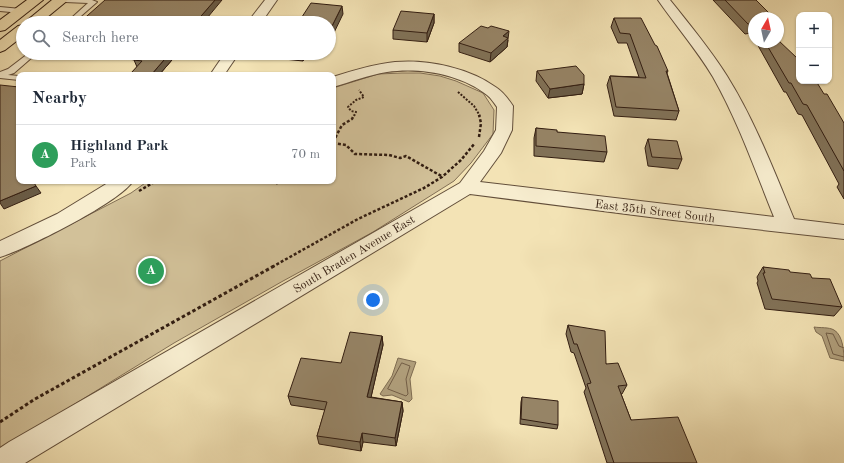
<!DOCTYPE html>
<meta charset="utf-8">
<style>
body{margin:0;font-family:"Old Standard TT",serif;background:#f6f6f7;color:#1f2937}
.controls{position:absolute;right:12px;top:12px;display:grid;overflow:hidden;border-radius:8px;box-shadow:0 1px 3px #0004}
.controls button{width:36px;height:36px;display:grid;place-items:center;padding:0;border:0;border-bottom:1px solid #e0e1e3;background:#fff;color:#1f2937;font:20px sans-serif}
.compass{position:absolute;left:748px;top:12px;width:36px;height:36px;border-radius:50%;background:#fff;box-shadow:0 1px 3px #0004;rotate:9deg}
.you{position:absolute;left:373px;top:300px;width:14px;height:14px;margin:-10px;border:3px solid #fff;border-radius:50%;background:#1a73e8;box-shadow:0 0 0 6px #1a73e833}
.badge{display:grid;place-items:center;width:26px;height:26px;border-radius:50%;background:#8f2418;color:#fff;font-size:13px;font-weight:700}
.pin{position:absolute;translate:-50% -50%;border:2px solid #fff;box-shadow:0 1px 4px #0006}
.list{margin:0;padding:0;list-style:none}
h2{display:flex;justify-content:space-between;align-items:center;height:52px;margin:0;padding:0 16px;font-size:17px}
h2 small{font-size:13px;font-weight:400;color:#747a83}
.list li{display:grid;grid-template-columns:26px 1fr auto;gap:12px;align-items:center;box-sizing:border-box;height:60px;padding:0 16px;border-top:1px solid #e0e1e3}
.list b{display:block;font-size:15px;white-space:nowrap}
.list p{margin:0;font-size:13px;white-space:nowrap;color:#747a83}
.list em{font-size:13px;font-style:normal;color:#747a83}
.icon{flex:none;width:22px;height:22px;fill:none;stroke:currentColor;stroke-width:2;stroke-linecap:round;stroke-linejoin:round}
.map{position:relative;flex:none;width:844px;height:463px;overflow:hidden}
.search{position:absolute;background:#fff;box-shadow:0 1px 3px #0004;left:16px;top:16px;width:320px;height:44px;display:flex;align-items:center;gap:10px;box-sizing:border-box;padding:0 14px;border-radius:22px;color:#747a83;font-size:15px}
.panel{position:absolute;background:#fff;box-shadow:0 1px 3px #0004;left:16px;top:72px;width:320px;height:112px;border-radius:8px}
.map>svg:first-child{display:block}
.green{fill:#d2c199;stroke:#826f55}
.water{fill:#b1a07d;stroke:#7e6c52}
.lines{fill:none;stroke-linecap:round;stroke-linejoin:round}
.shore{stroke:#725e47;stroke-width:1}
.service-casing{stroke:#624e3a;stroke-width:2}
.minor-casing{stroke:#624e3a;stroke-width:2}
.primary-casing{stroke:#321d11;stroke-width:2}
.path-far2{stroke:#321d11;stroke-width:2;stroke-dasharray:2 1.5;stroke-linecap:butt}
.path-far1{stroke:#321d11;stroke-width:2.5;stroke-dasharray:3 2;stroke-linecap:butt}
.path{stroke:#321d11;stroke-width:3;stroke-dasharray:3.5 2.5;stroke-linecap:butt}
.service{fill:#f7edcf;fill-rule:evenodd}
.minor{fill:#f7edcf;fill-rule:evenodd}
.primary{fill:#f3e3b5;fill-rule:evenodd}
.wall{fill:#817258;stroke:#321d11}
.shaded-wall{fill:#695c47;stroke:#321d11}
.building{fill:#968466;stroke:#321d11}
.labels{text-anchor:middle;stroke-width:4;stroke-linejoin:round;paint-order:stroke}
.street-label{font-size:12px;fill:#321d11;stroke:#f7edcf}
</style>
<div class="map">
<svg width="844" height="463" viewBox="0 0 844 463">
<rect width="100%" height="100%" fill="#f3e3b5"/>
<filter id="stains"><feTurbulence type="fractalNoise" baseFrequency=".005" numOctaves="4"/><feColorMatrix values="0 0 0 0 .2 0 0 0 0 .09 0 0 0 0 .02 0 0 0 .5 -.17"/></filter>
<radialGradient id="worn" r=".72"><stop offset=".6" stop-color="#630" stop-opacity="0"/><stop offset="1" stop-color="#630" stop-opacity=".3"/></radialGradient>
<polygon class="green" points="402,73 420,73 440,76 456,81 483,93 494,110 493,134 471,163 454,181 373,232 283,281 174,343 0,450 0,261 131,193 148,181 333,181 333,88 378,74"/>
<g class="water">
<path d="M814,327C820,328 829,327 834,330C843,335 844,352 844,361L830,358L822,336L816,332Z"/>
<polygon points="398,358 416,362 410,379 412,399 409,402 392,395 383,396 380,394 392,376"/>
</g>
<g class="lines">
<g class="shore">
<polyline points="844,348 839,346 833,334 826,333 833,354 844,357"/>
<polygon points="402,363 410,366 406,379 408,394 406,396 388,389"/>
</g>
<defs>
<g id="service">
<polygon points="62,0 92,0 97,2 73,23 66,23 88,3 65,2"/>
<polygon points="0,7 21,9 24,11 21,13 0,11"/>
<polygon points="29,53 37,53 14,73 8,75 19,76 19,80 0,78 0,72 8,69"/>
</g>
<g id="minor">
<polygon points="265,0 277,0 261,23 247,23"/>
<path d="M658,0H670C690,25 710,49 727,76C755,121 774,171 794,219L844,225V239L673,220L470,194L25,463H0V448L9,442L460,183L484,151L496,130L497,107C494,103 491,98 487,95C461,74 419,67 387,72C368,75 351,82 333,87V77L336,76C355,70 375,64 395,62C428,59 470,68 497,88C503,92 509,100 513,106L512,130L501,153L480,182L774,217C755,170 738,121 713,77C697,50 676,26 658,0Z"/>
<polygon points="225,53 239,53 224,75 210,75"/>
<path d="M111,181H133C120,202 26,249 0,257V241L57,214Z"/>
</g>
<g id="primary">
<polygon points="27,0 43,0 5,30 0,31 0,20"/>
<polygon points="52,0 68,0 40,23 24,23"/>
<polygon points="23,25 23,36 5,50 0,52 0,40 18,26"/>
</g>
</defs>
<use href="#service" class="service-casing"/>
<use href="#minor" class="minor-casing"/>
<use href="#primary" class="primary-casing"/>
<g class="path-far2">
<polyline points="458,92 474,106 480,116"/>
<polyline points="354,116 356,112 351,111 348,107 356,100 364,97 359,90"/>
</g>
<g class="path-far1">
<polyline points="479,137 481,123 479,115"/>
<polyline points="333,142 342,125 352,119 354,115"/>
<polyline points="333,143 346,145 355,154 389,155 400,158 406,156 443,177"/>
<polyline points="276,184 278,181"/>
<polyline points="139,191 156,181"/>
<polyline points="272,267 358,219 424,188 442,177 461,160 475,143"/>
</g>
<polyline class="path" points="0,422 35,399 274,266"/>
<use href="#service" class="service"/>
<use href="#minor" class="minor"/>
<use href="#primary" class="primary"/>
</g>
<g class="wall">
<polygon points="713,0 756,0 754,18 754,38 751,33 745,34"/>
<polygon points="434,14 434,23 427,42 393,39 393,30"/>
<polygon points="614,18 668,71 667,73 679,111 676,120 614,116 607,85 610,76 639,77 627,43 618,43 611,27"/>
<polygon points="508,40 507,47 490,62 459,52 459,43"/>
<polygon points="756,42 778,42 799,81 844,123 844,199 837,187 839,184 802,115 798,114 786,92 784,92"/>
<polygon points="105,53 178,53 159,75 132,75 131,73 137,67 134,60 135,60 106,56"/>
<polygon points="283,53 308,53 303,61 284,59"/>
<polygon points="537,71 584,84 582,94 548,98 536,81"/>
<polygon points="536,128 557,132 607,152 604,162 534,156 534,138"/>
<polygon points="648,139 682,159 678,169 648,166 645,148"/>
<polygon points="763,267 812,278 842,307 834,316 765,309 757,283 758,281 757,277"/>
<polygon points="568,325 627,385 622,394 621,394 631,420 697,463 607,463 584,392 586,388 574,353 571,352 566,334"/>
<polygon points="382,336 383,345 371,397 402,402 403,411 396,446 363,442 361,451 319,444 317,436 325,410 291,405 288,396 341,363"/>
<polygon points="522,397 558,425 557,429 520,424 521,402"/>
</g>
<g class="shaded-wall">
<polygon points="215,0 222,0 203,23 195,23"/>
<polygon points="342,6 343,14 329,43 329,32"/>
<polygon points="434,14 434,23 427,42 427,33"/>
<polygon points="509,31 507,47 490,62 491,53 503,36"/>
<polygon points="170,53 178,53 159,75 151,75"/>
<polygon points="302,53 308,53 303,61"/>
<polygon points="584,84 582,94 548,98 550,89"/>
<polygon points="36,186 41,193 4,209 0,203 0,201"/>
<polygon points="382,336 383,345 369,406 367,397"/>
<polygon points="402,402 403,411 396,446 395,438"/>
<polygon points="362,433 363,442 361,451 360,442"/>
</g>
<g class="building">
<polygon points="105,0 215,0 195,23 79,23"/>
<polygon points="725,0 756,0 774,18 754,18 754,24 748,24"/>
<polygon points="311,3 342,6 329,32 329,23 298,23"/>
<polygon points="401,11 434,14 427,33 393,30"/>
<polygon points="614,18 641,18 655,45 657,46 668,71 666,71 679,111 616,107 610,76 646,78 630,34 620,33"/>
<polygon points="481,26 488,28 491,26 509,31 503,36 508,38 491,53 459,43"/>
<polygon points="778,40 797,58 799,62 799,81 816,81 824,94 827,94 844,123 844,171 807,105 803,104 791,83 789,83 765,42 778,42"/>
<polygon points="132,53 170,53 151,75 131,73 142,61 134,60 140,54"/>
<polygon points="576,66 584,75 584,84 550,89 537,71"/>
<polygon points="0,85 19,87 19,181 33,181 36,186 0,201"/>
<polygon points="536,128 557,130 557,132 605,136 607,152 536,146"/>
<polygon points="648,139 677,141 682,159 652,157"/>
<polygon points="763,267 789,270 790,272 810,274 812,278 830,279 842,307 772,299 763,273 765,273"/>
<polygon points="568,325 605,331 606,364 618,363 627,385 618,386 631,420 678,417 697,463 614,463 587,384 591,383 577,344 574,344"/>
<polygon points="350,332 382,336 367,397 402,402 395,438 362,433 360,442 317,436 327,402 288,396 301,358 341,363"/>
<polygon points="522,397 558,401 558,425 521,419"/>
</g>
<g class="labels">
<g class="street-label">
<text transform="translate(655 211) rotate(7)" y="4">East 35th Street South</text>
<text transform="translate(354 254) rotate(-31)" y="4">South Braden Avenue East</text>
</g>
</g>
<rect width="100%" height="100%" filter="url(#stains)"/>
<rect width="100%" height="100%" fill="url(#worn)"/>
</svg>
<div class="controls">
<button>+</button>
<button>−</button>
</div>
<svg class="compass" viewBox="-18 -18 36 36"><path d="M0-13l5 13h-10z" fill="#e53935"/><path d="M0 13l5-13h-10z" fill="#747a83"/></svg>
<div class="you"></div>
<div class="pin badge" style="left:151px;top:271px;background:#2e9e5b">A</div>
<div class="search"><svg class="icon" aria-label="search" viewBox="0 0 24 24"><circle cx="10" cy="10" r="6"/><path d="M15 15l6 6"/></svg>Search here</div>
<section class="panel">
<h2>Nearby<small></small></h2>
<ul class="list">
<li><span class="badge" style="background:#2e9e5b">A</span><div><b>Highland Park</b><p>Park</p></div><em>70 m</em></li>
</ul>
</section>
</div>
